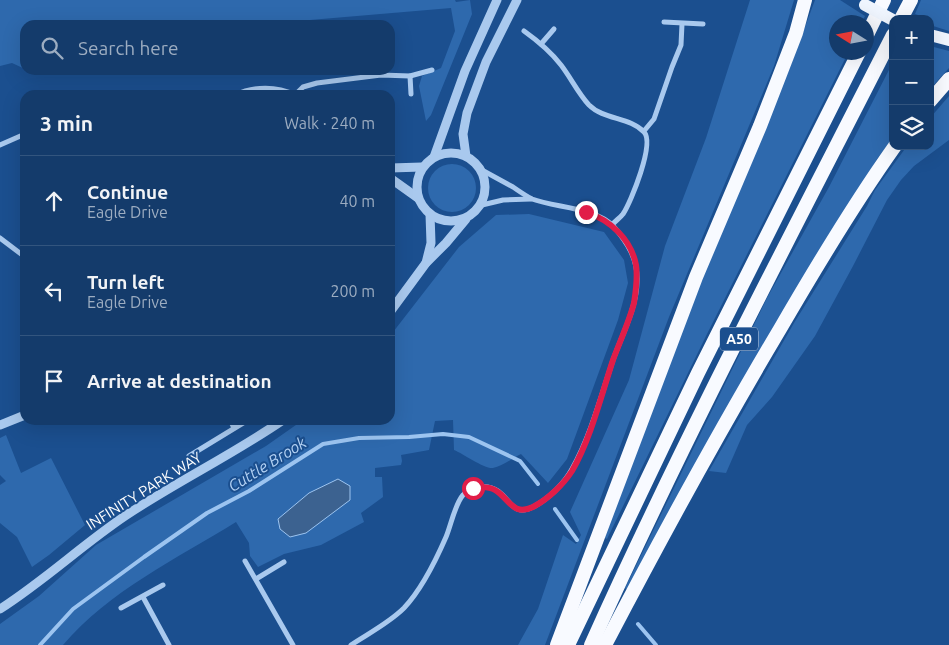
<!DOCTYPE html>
<meta charset="utf-8">
<style>
body{margin:0;font-family:Ubuntu,sans-serif;background:#214673;color:#f1f3f6}
.controls{position:absolute;right:15px;top:15px;display:grid;overflow:hidden;border-radius:10px;box-shadow:0 5px 20px #0002}
.controls button{width:45px;height:45px;display:grid;place-items:center;padding:0;border:0;border-bottom:1px solid #33557e;background:#143b6b;color:#f1f3f6;font:25px sans-serif}
.compass{position:absolute;left:829px;top:15px;width:45px;height:45px;border-radius:50%;background:#143b6b;box-shadow:0 5px 20px #0002;rotate:281deg}
.stop{position:absolute;width:15px;height:15px;margin:-11px;border:4px solid #e11d48;border-radius:50%;background:#fff}
.stop.end{background:#e11d48;border-color:#fff;box-shadow:0 1px 5px #0008}
.list{margin:0;padding:0;list-style:none}
h2{display:flex;justify-content:space-between;align-items:center;height:65px;margin:0;padding:0 20px;font-size:21px}
h2 small{font-size:16px;font-weight:400;color:#9dadc1}
.list li{display:grid;grid-template-columns:32px 1fr auto;gap:15px;align-items:center;box-sizing:border-box;height:90px;padding:0 20px;border-top:1px solid #33557e}
.list b{display:block;font-size:19px;white-space:nowrap}
.list p{margin:0;font-size:16px;white-space:nowrap;color:#9dadc1}
.list em{font-size:16px;font-style:normal;color:#9dadc1}
.icon{flex:none;width:28px;height:28px;fill:none;stroke:currentColor;stroke-width:2;stroke-linecap:round;stroke-linejoin:round}
.map{position:relative;flex:none;width:949px;height:645px;overflow:hidden}
.search{position:absolute;background:#143b6b;box-shadow:0 5px 20px #0002;left:20px;top:20px;width:375px;height:55px;display:flex;align-items:center;gap:12px;box-sizing:border-box;padding:0 18px;border-radius:15px;color:#9dadc1;font-size:19px}
.panel{position:absolute;background:#143b6b;box-shadow:0 5px 20px #0002;left:20px;top:90px;width:375px;height:335px;border-radius:15px}
.map>svg:first-child{display:block}
.green{fill:#2e69ad}
.water{fill:#3c6290;stroke:#9cc4f0}
.lines{fill:none;stroke-linecap:round;stroke-linejoin:round}
.stream{stroke:#9cc4f0;stroke-width:4}
.minor{stroke:#a9c9ee;stroke-width:5}
.tertiary{stroke:#a9c9ee;stroke-width:9}
.primary{stroke:#f0f6ff;stroke-width:12}
.trunk{stroke:#f8faff;stroke-width:14}
.primary-bridge{stroke:#f0f6ff;stroke-width:12}
.route{stroke:#e11d48;stroke-width:6}
.labels{text-anchor:middle;stroke-width:4;stroke-linejoin:round;paint-order:stroke}
.shield{fill:#1b4f8f;stroke:#bbcadd;stroke-width:1}
.shield-label{font-size:14px;font-weight:bold;fill:#fff}
.street-label{font-size:15px;fill:#fff;stroke:#1b4f8f}
.water-label{font-size:16px;font-style:italic;fill:#b5d3f5;stroke:#1b4f8f}
</style>
<div class="map">
<svg width="949" height="645" viewBox="0 0 949 645">
<rect width="100%" height="100%" fill="#1b4f8f"/>
<g class="green">
<polygon points="0,0 455,0 456,2 470,0 472,14 431,115 426,121 419,86 422,76 441,68 455,31 451,8 310,20 287,25 25,25 25,69 12,63 0,66"/>
<polygon points="750,0 794,0 774,66 669,317 545,645 518,645 538,609 563,535 576,544 581,535 570,512 629,380 665,246 706,138"/>
<polygon points="815,0 840,0 865,16 862,22 836,22 836,52 848,53 706,336 607,539 603,537 689,308 790,67"/>
<polygon points="921,0 949,0 949,31 930,25 930,19 923,19 924,17 915,14"/>
<polygon points="930,46 949,51 949,68 930,89"/>
<polygon points="893,62 893,138 877,159 628,590 625,588 767,298 829,187"/>
<polygon points="949,96 949,140 914,166 901,180 887,200 853,266 815,336 772,397 747,425 726,473 709,471 794,323 867,206 875,190 907,146 930,146 930,118"/>
<circle cx="452" cy="188" r="24"/>
<path d="M529,214L604,232L624,260L628,283L618,320L567,459L548,483L521,454C513,458 502,466 493,468C484,469 464,454 454,450L453,420L435,421L429,450L401,455L402,461L401,465L375,468V477H382L383,497L361,513L364,522L321,545L284,554L258,567L250,556L249,543L236,522C176,559 109,591 63,645H0V624L39,596L96,545L266,446L303,420H390V336L459,247L496,215Z"/>
<polygon points="6,435 21,473 51,458 85,525 49,555 32,567 17,537 0,523 0,485 6,481 0,475 0,438"/>
</g>
<polygon class="water" points="338,479 350,486 350,500 306,533 290,537 280,529 278,519 309,493"/>
<g class="lines">
<g class="stream">
<polyline points="555,509 577,540"/>
<polyline points="638,624 656,645"/>
<polyline points="40,645 73,609 144,557 207,513 249,491 323,444 359,438 409,437 443,434 469,437 520,461 538,484"/>
</g>
<g class="minor">
<polyline points="664,22 703,24"/>
<path d="M524,31C538,41 551,52 561,65C571,78 578,93 589,105C604,120 630,117 644,132C655,143 631,202 623,214C620,218 615,221 612,225"/>
<polyline points="541,44 554,29"/>
<polyline points="410,76 411,94"/>
<polyline points="170,95 174,95"/>
<path d="M235,95C254,86 277,86 295,95"/>
<polyline points="295,95 303,87 317,83 381,75 410,76 432,70"/>
<polyline points="644,131 654,119 672,67 681,45 682,24"/>
<polyline points="0,145 25,134"/>
<polyline points="482,205 503,200 531,199"/>
<polyline points="0,238 25,257"/>
<polyline points="230,420 234,428"/>
<polyline points="189,456 248,420"/>
<polyline points="245,561 293,645"/>
<polyline points="256,579 284,562"/>
<polyline points="143,597 169,645"/>
<polyline points="121,608 163,585"/>
<path d="M351,645C369,633 389,623 404,608C421,590 436,560 446,537C451,525 455,504 463,495C470,486 488,484 498,491C511,500 513,518 535,506C549,498 564,484 572,469C591,435 601,396 613,360C622,335 637,307 637,281C638,259 627,242 614,227C596,207 556,208 532,199C526,196 519,191 513,187C502,181 491,175 480,169"/>
</g>
<g class="tertiary">
<circle cx="451" cy="187" r="34"/>
<polyline points="466,156 463,134 467,113 486,62 517,0"/>
<polyline points="434,157 465,71 497,0"/>
<polyline points="390,168 422,167"/>
<polyline points="390,178 418,198"/>
<polyline points="426,263 431,243 430,214"/>
<polyline points="390,312 426,263 446,243 466,219"/>
<polyline points="0,425 25,415"/>
<path d="M0,609C44,581 82,545 125,516C176,482 232,455 283,420"/>
</g>
<polyline class="primary" points="930,35 949,40"/>
<g class="trunk">
<polyline points="901,19 911,0"/>
<polyline points="866,37 884,0"/>
<polyline points="930,101 949,79"/>
<polyline points="557,645 696,277 760,126 796,33 805,0"/>
<polyline points="568,645 698,373 859,52"/>
<path d="M591,645C684,438 790,237 893,35"/>
<path d="M605,645C661,538 718,433 780,329C816,267 853,205 895,146"/>
</g>
<polyline class="primary-bridge" points="865,5 893,20"/>
</g>
<g class="lines">
<path class="route" d="M473,488C481,487 491,486 498,492C510,501 514,516 533,507C548,499 563,485 572,471C591,438 601,396 613,360C620,341 629,322 634,303C636,290 638,278 636,265C631,239 610,220 586,212"/>
</g>
<g class="labels">
<rect class="shield" x="720" y="327.5" width="38" height="23" rx="4"/>
<g class="shield-label">
<text x="739" y="344">A50</text>
</g>
<g class="street-label">
<text transform="translate(144 491) rotate(-32)" y="5">INFINITY PARK WAY</text>
</g>
<g class="water-label">
<text transform="translate(267 464) rotate(-32)" y="6">Cuttle Brook</text>
</g>
</g>
</svg>
<div class="controls">
<button>+</button>
<button>−</button>
<button><svg class="icon" aria-label="layers" viewBox="0 0 24 24"><path d="M12 4l9 5-9 5-9-5zM3 14l9 5 9-5"/></svg></button>
</div>
<svg class="compass" viewBox="-18 -18 36 36"><path d="M0-13l5 13h-10z" fill="#e53935"/><path d="M0 13l5-13h-10z" fill="#9dadc1"/></svg>
<div class="stop" style="left:473px;top:488px"></div>
<div class="stop end" style="left:586px;top:212px"></div>
<div class="search"><svg class="icon" aria-label="search" viewBox="0 0 24 24"><circle cx="10" cy="10" r="6"/><path d="M15 15l6 6"/></svg>Search here</div>
<section class="panel">
<h2>3 min<small>Walk · 240 m</small></h2>
<ul class="list">
<li><svg class="icon" aria-label="ahead" viewBox="0 0 24 24"><path d="M12 20V5M6 11l6-6 6 6"/></svg><div><b>Continue</b><p>Eagle Drive</p></div><em>40 m</em></li>
<li><svg class="icon" aria-label="left" viewBox="0 0 24 24"><path d="M17 20v-9H6M10 6l-5 5 5 5"/></svg><div><b>Turn left</b><p>Eagle Drive</p></div><em>200 m</em></li>
<li><svg class="icon" aria-label="arrive" viewBox="0 0 24 24"><path d="M6 21V4h12l-3 4 3 4H6"/></svg><div><b>Arrive at destination</b></div></li>
</ul>
</section>
</div>
